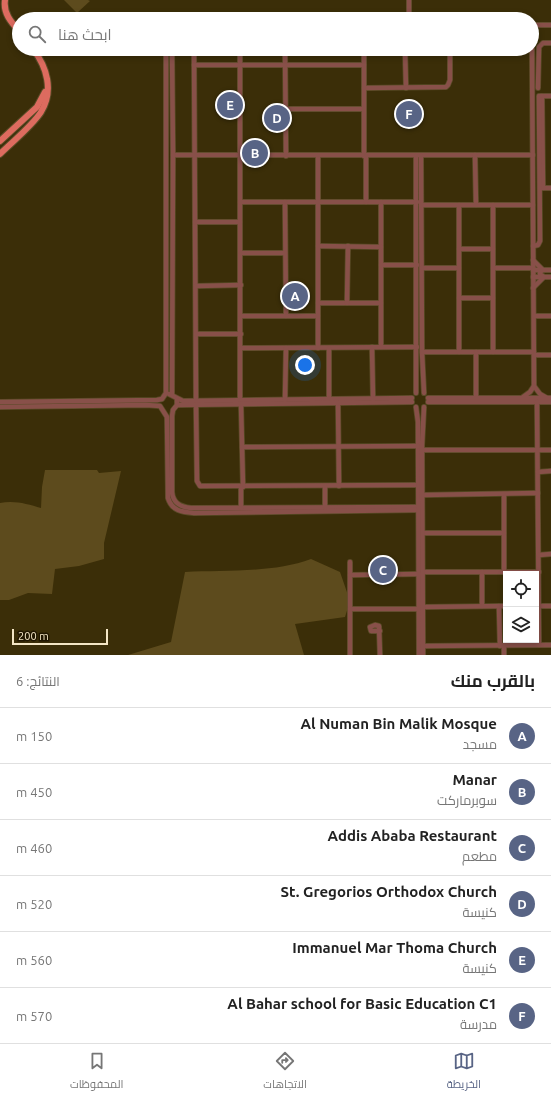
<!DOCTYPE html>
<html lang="ar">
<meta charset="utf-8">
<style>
body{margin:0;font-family:Ubuntu,Cairo,sans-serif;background:#f6f6f6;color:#222;direction:rtl}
.controls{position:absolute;right:12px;bottom:12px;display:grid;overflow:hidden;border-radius:0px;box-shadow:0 2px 6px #0003}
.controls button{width:36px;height:36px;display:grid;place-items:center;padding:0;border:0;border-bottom:1px solid #e0e0e0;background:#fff;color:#222;font:20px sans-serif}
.scale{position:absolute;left:12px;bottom:10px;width:96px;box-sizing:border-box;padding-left:4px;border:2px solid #f4e6c5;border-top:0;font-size:11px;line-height:14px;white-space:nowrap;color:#f4e6c5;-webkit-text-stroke:3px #201600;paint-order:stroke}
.you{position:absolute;left:305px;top:365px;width:14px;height:14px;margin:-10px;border:3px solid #fff;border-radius:50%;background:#1a73e8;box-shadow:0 0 0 6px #1a73e833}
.badge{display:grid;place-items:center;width:26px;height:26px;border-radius:50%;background:#586485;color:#fff;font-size:13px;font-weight:700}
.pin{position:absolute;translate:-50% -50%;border:2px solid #fff;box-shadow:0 1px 4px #0006}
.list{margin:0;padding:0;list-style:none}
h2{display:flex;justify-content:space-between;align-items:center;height:52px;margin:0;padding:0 16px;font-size:17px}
h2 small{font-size:13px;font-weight:400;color:#767676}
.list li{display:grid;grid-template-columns:26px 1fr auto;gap:12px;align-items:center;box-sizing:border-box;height:56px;padding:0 16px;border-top:1px solid #e0e0e0}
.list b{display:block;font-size:15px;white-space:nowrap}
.list p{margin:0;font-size:13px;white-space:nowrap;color:#767676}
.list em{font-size:13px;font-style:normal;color:#767676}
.icon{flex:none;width:22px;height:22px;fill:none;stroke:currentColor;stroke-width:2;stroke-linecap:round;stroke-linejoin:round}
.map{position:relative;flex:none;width:551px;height:655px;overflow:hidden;direction:ltr}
.search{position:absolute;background:#fff;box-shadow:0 2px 6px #0003;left:12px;right:12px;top:12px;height:44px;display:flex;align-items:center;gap:10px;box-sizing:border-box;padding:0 14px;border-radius:22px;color:#767676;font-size:15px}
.sheet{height:388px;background:#fff}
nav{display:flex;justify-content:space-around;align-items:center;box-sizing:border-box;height:56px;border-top:1px solid #e0e0e0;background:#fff;font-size:11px;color:#767676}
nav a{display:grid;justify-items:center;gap:2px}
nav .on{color:#586485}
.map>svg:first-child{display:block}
.green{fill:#5d4b1d}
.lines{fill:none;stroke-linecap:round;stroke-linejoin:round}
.minor-casing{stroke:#594b26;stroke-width:6}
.major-casing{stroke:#594b26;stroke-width:8}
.minor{stroke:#885049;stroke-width:4.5}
.major{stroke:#dd6b5f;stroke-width:6}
</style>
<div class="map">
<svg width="551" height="655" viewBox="0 0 551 655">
<rect width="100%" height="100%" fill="#3b2e08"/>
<g class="green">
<polygon points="64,0 88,0 90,1 77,13"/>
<path d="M45,470H97L99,473L121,471L104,543V559L79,566L55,569L52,594L28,593L9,600H0V503C14,500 28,504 41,508L42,487Z"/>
<path d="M311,559L340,572L350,601L345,617L295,624L304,655H128L171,642L185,572C225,570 274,573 311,559Z"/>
</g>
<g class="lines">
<defs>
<g id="minor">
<polyline points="409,0 409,19"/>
<polyline points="532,25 551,25"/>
<polyline points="194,49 196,401"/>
<polyline points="240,49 240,400"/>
<polyline points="285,49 286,156"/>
<polyline points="405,49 406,88"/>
<polyline points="532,49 534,386 540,394 547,398"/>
<polyline points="194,65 364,65"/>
<polyline points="364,88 446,87 448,85 450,80 450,49"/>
<polyline points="538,88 539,47 543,43 551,43"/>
<polyline points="540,96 551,96"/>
<polyline points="542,96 543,188"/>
<polyline points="286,109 363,109"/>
<polyline points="173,155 533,155"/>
<polyline points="475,155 476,205"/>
<polyline points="364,156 364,49"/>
<polyline points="416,156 416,393"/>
<polyline points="421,156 422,352 424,393"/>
<polyline points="541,188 551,188"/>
<polyline points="240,202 417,202"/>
<polyline points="285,202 286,316"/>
<polyline points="366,202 366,156"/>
<polyline points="381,202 381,347"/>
<polyline points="421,205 533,205"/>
<polyline points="195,222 240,222"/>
<polyline points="318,246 381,247"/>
<polyline points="533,246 538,245 540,241 539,96"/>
<polyline points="459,249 493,249"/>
<polyline points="241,253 285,253"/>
<polyline points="533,260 543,270 540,272 540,274 544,277 533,288"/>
<polyline points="381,265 417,265"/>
<polyline points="422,268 459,268"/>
<polyline points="493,268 533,268"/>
<polyline points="533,270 551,270"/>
<polyline points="533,277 551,277"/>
<polyline points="196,286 241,285"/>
<polyline points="459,298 493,298"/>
<polyline points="318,303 381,303"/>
<polyline points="347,303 348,246"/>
<polyline points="241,316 318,316"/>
<polyline points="534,316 551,316"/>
<polyline points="196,334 241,334"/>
<polyline points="372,347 373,399"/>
<polyline points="241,348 417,347"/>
<polyline points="318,348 318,156"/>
<polyline points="329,348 329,399"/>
<polyline points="422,352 534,352"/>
<polyline points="459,352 459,205"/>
<polyline points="476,352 476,398"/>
<polyline points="493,352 493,205"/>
<polyline points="534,355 551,355"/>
<polyline points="169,394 183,401 412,398"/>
<polyline points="172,395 173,155 172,49"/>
<polyline points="523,397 530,392 534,386"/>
<polyline points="428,398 551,398"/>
<path d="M177,399V405L173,410L172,416V492C173,503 180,507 191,508L418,507"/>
<polyline points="285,400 286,348"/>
<polyline points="0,402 157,400 162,399 166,393 166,49"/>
<polyline points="428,402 551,402"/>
<polyline points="537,402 539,645"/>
<polyline points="338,403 339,486"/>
<polyline points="196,404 197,481 200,486 418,485"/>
<polyline points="241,404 243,487"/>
<polyline points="177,405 412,402"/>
<path d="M0,407L146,405L160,406L167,417L168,498C172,511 182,512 194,513L418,510"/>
<polyline points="416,407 418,422 419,655"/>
<polyline points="242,447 418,446"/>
<polyline points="422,450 551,450"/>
<polyline points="538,472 551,471"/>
<polyline points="241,487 241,508"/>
<polyline points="504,494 504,572"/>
<polyline points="422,495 538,493"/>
<polyline points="325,507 325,486"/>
<polyline points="423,533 504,533"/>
<polyline points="539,555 551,554"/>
<polyline points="350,562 350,655"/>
<polyline points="423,572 539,572"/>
<polyline points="482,572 482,606"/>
<polyline points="350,575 419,574"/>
<polyline points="499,606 500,646"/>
<polyline points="537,606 551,606"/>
<polyline points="423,607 506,606"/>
<polyline points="350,609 419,609"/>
<polyline points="380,631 371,631 370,627 375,625 379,626 380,655"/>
<polyline points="423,646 551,645"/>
<polyline points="423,655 422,446 424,407"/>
<polyline points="504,655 504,646"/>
</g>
<g id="major">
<path d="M5,0C3,13 11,22 19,31"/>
<polyline points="0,141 37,107 45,92"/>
<path d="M0,154C12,142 32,126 41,112C54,91 47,67 33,49"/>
</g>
</defs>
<use href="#minor" class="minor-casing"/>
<use href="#major" class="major-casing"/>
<use href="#minor" class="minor"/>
<use href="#major" class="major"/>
</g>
</svg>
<div class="controls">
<button><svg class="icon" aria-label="locate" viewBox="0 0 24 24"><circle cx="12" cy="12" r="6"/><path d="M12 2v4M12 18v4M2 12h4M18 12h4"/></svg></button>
<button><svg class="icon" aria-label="layers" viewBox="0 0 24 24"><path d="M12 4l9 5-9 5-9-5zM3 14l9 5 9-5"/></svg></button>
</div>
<div class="scale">200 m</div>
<div class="you"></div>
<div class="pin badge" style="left:295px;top:296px">A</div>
<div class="pin badge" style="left:255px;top:153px">B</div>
<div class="pin badge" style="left:383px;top:570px">C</div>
<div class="pin badge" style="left:277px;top:118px">D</div>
<div class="pin badge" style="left:230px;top:105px">E</div>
<div class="pin badge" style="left:409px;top:114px">F</div>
<div class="search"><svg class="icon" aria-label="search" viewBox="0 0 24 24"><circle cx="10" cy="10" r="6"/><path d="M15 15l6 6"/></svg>ابحث هنا</div>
</div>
<section class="sheet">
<h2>بالقرب منك<small>النتائج: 6</small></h2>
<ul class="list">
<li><span class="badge">A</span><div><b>Al Numan Bin Malik Mosque</b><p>مسجد</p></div><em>150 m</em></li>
<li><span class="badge">B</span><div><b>Manar</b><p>سوبرماركت</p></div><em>450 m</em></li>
<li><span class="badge">C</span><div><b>Addis Ababa Restaurant</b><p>مطعم</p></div><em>460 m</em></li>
<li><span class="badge">D</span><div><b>St. Gregorios Orthodox Church</b><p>كنيسة</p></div><em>520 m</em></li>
<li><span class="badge">E</span><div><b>Immanuel Mar Thoma Church</b><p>كنيسة</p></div><em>560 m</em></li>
<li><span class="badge">F</span><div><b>Al Bahar school for Basic Education C1</b><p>مدرسة</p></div><em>570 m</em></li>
</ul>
</section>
<nav>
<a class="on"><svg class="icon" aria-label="map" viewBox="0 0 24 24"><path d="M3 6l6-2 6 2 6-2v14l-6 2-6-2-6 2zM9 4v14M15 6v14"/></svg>الخريطة</a>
<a><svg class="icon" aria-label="directions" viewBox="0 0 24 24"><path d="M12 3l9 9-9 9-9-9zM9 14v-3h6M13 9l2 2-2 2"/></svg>الاتجاهات</a>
<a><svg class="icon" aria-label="saved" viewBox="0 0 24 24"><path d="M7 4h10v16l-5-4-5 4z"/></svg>المحفوظات</a>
</nav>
